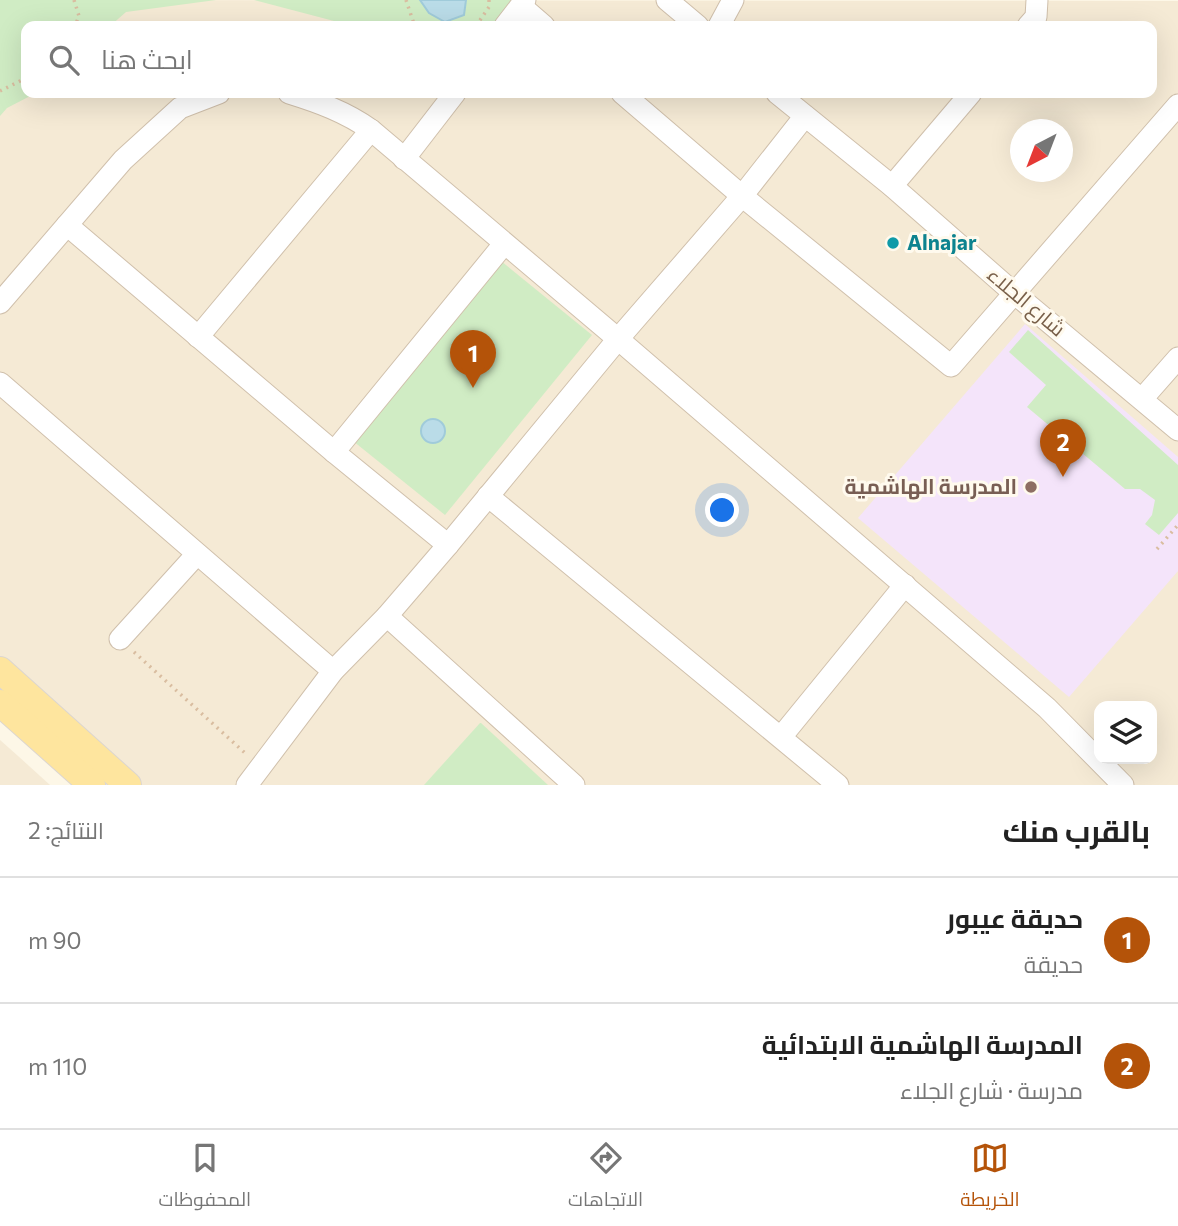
<!DOCTYPE html>
<html lang="ar">
<meta charset="utf-8">
<style>
body{margin:0;font-family:Commissioner,Cairo,sans-serif;background:#f2f2f2;color:#222;direction:rtl}
.controls{position:absolute;right:21px;bottom:21px;display:grid;overflow:hidden;border-radius:14px;box-shadow:0 7px 28px #0002}
.controls button{width:63px;height:63px;display:grid;place-items:center;padding:0;border:0;border-bottom:2px solid #e0e0e0;background:#fff;color:#222;font:35px sans-serif}
.compass{position:absolute;left:1010px;top:119px;width:63px;height:63px;border-radius:50%;background:#fff;box-shadow:0 7px 28px #0002;rotate:222deg}
.you{position:absolute;left:723px;top:511px;width:24px;height:24px;margin:-18px;border:5px solid #fff;border-radius:50%;background:#1a73e8;box-shadow:0 0 0 10px #1a73e833}
.badge{display:grid;place-items:center;width:46px;height:46px;border-radius:50%;background:#b45309;color:#fff;font-size:23px;font-weight:700}
.pin{position:absolute;translate:-50% -58px;filter:drop-shadow(0 2px 4px #0008)}
.pin::after{content:'';position:absolute;top:37px;width:24px;height:21px;background:inherit;clip-path:polygon(0 0,100% 0,50% 100%)}
.list{margin:0;padding:0;list-style:none}
h2{display:flex;justify-content:space-between;align-items:center;height:91px;margin:0;padding:0 28px;font-size:30px}
h2 small{font-size:23px;font-weight:400;color:#767676}
.list li{display:grid;grid-template-columns:46px 1fr auto;gap:21px;align-items:center;box-sizing:border-box;height:126px;padding:0 28px;border-top:2px solid #e0e0e0}
.list b{display:block;font-size:26px;white-space:nowrap}
.list p{margin:0;font-size:23px;white-space:nowrap;color:#767676}
.list em{font-size:23px;font-style:normal;color:#767676}
.icon{flex:none;width:38px;height:38px;fill:none;stroke:currentColor;stroke-width:2;stroke-linecap:round;stroke-linejoin:round}
.map{position:relative;flex:none;width:1178px;height:785px;overflow:hidden;direction:ltr}
.search{position:absolute;background:#fff;box-shadow:0 7px 28px #0002;left:21px;right:21px;top:21px;height:77px;display:flex;align-items:center;gap:18px;box-sizing:border-box;padding:0 24px;border-radius:14px;color:#767676;font-size:26px}
.sheet{height:343px;background:#fff}
nav{display:flex;justify-content:space-around;align-items:center;box-sizing:border-box;height:98px;border-top:2px solid #e0e0e0;background:#fff;font-size:19px;color:#767676}
nav a{display:grid;justify-items:center;gap:4px}
nav .on{color:#b45309}
.map>svg:first-child{display:block}
.residential{fill:#f5ead5;fill-rule:evenodd}
.education{fill:#f4e4fa}
.green{fill:#d0ecc4}
.water{fill:#badce8;stroke:#a0cbda;stroke-width:2}
.lines{fill:none;stroke-linecap:round;stroke-linejoin:round}
.minor-casing{stroke:#d0c0ac;stroke-width:23}
.major-casing{stroke:#dcd6d0;stroke-width:28}
.path{stroke:#d9bda0;stroke-width:3.5;stroke-dasharray:2 5;stroke-linecap:butt}
.minor{stroke:#fff;stroke-width:21}
.major{stroke:#fee59e;stroke-width:26}
.culture-dot{fill:#0f9aa8;stroke:#fffaee;stroke-width:2.5}
.education-dot{fill:#8d6e63;stroke:#fffaee;stroke-width:2.5}
.labels{text-anchor:middle;stroke-width:6;stroke-linejoin:round;paint-order:stroke}
.culture-label{font-size:21px;font-weight:bold;fill:#0d838f;stroke:#fffaee;text-anchor:start}
.street-label{font-size:21px;fill:#79604a;stroke:#fffaee}
.education-label{font-size:21px;font-weight:bold;fill:#785e54;stroke:#fffaee;text-anchor:end}
</style>
<div class="map">
<svg width="1178" height="785" viewBox="0 0 1178 785">
<rect width="100%" height="100%" fill="#fdf7e7"/>
<g class="residential">
<path d="M0,0L1178,1V785H97L0,699ZM26,26H1152V93H26ZM1020,130H1062V172H1020ZM1099,706H1152V759H1099Z"/>
<polygon points="0,740 18,756 50,785 0,785"/>
</g>
<polygon class="education" points="1025,324 1178,457 1178,571 1069,697 858,518"/>
<g class="green">
<polygon points="0,0 216,0 126,12 110,26 26,26 26,93 36,93 7,108 0,116"/>
<polygon points="254,0 512,0 493,26 353,26"/>
<polygon points="501,261 592,335 445,515 353,441"/>
<polygon points="1028,330 1178,465 1178,513 1159,535 1145,524 1152,515 1155,500 1140,489 1125,489 1027,407 1046,385 1009,352"/>
<polygon points="480,723 481,723 548,785 424,785"/>
</g>
<g class="water">
<polygon points="420,0 466,0 464,15 445,22 429,13"/>
<circle cx="433" cy="431" r="12"/>
</g>
<g class="lines">
<defs>
<g id="minor">
<polyline points="667,0 698,26"/>
<polyline points="521,6 544,26"/>
<polyline points="505,26 525,0"/>
<polyline points="719,26 733,0"/>
<polyline points="1028,26 1036,17 1037,0"/>
<path d="M289,93C318,102 346,112 371,130L618,339L1047,708L1123,785"/>
<polyline points="622,93 742,196 951,366 1178,105"/>
<polyline points="777,93 892,186 1014,293 1178,430"/>
<polyline points="404,159 455,93"/>
<polyline points="892,186 971,93"/>
<polyline points="67,225 334,452 448,545"/>
<polyline points="0,303 123,160 180,108 219,93"/>
<polyline points="198,337 371,130"/>
<polyline points="0,383 333,671"/>
<polyline points="1142,399 1178,358"/>
<polyline points="334,452 504,244"/>
<polyline points="488,496 838,785"/>
<polyline points="387,616 574,785"/>
<polyline points="120,639 197,554"/>
<polyline points="781,737 905,585"/>
<polyline points="247,785 333,671 387,616 448,545 618,339 742,196 805,116"/>
</g>
<g id="major">
<polyline points="0,670 128,785"/>
<polyline points="0,703 92,785"/>
</g>
</defs>
<use href="#minor" class="minor-casing"/>
<use href="#major" class="major-casing"/>
<g class="path">
<polyline points="74,0 79,16 75,26"/>
<polyline points="406,0 414,24 418,26"/>
<polyline points="476,26 489,7 489,0"/>
<polyline points="0,91 26,78"/>
<polyline points="1157,549 1178,525"/>
<polyline points="134,652 245,753"/>
</g>
<use href="#minor" class="minor"/>
<use href="#major" class="major"/>
</g>
<circle class="culture-dot" cx="893" cy="243" r="7"/>
<circle class="education-dot" cx="1031" cy="487" r="7"/>
<g class="labels">
<g class="culture-label">
<text x="907" y="250">Alnajar</text>
</g>
<g class="street-label">
<text transform="translate(1026 302) rotate(40)" y="7">شارع الجلاء</text>
</g>
<g class="education-label">
<text x="1017" y="494">المدرسة الهاشمية</text>
</g>
</g>
</svg>
<div class="controls">
<button><svg class="icon" aria-label="layers" viewBox="0 0 24 24"><path d="M12 4l9 5-9 5-9-5zM3 14l9 5 9-5"/></svg></button>
</div>
<svg class="compass" viewBox="-18 -18 36 36"><path d="M0-13l5 13h-10z" fill="#e53935"/><path d="M0 13l5-13h-10z" fill="#767676"/></svg>
<div class="you"></div>
<div class="pin badge" style="left:473px;top:388px">1</div>
<div class="pin badge" style="left:1063px;top:477px">2</div>
<div class="search"><svg class="icon" aria-label="search" viewBox="0 0 24 24"><circle cx="10" cy="10" r="6"/><path d="M15 15l6 6"/></svg>ابحث هنا</div>
</div>
<section class="sheet">
<h2>بالقرب منك<small>النتائج: 2</small></h2>
<ul class="list">
<li><span class="badge">1</span><div><b>حديقة عيبور</b><p>حديقة</p></div><em>90 m</em></li>
<li><span class="badge">2</span><div><b>المدرسة الهاشمية الابتدائية</b><p>مدرسة · شارع الجلاء</p></div><em>110 m</em></li>
</ul>
</section>
<nav>
<a class="on"><svg class="icon" aria-label="map" viewBox="0 0 24 24"><path d="M3 6l6-2 6 2 6-2v14l-6 2-6-2-6 2zM9 4v14M15 6v14"/></svg>الخريطة</a>
<a><svg class="icon" aria-label="directions" viewBox="0 0 24 24"><path d="M12 3l9 9-9 9-9-9zM9 14v-3h6M13 9l2 2-2 2"/></svg>الاتجاهات</a>
<a><svg class="icon" aria-label="saved" viewBox="0 0 24 24"><path d="M7 4h10v16l-5-4-5 4z"/></svg>المحفوظات</a>
</nav>
